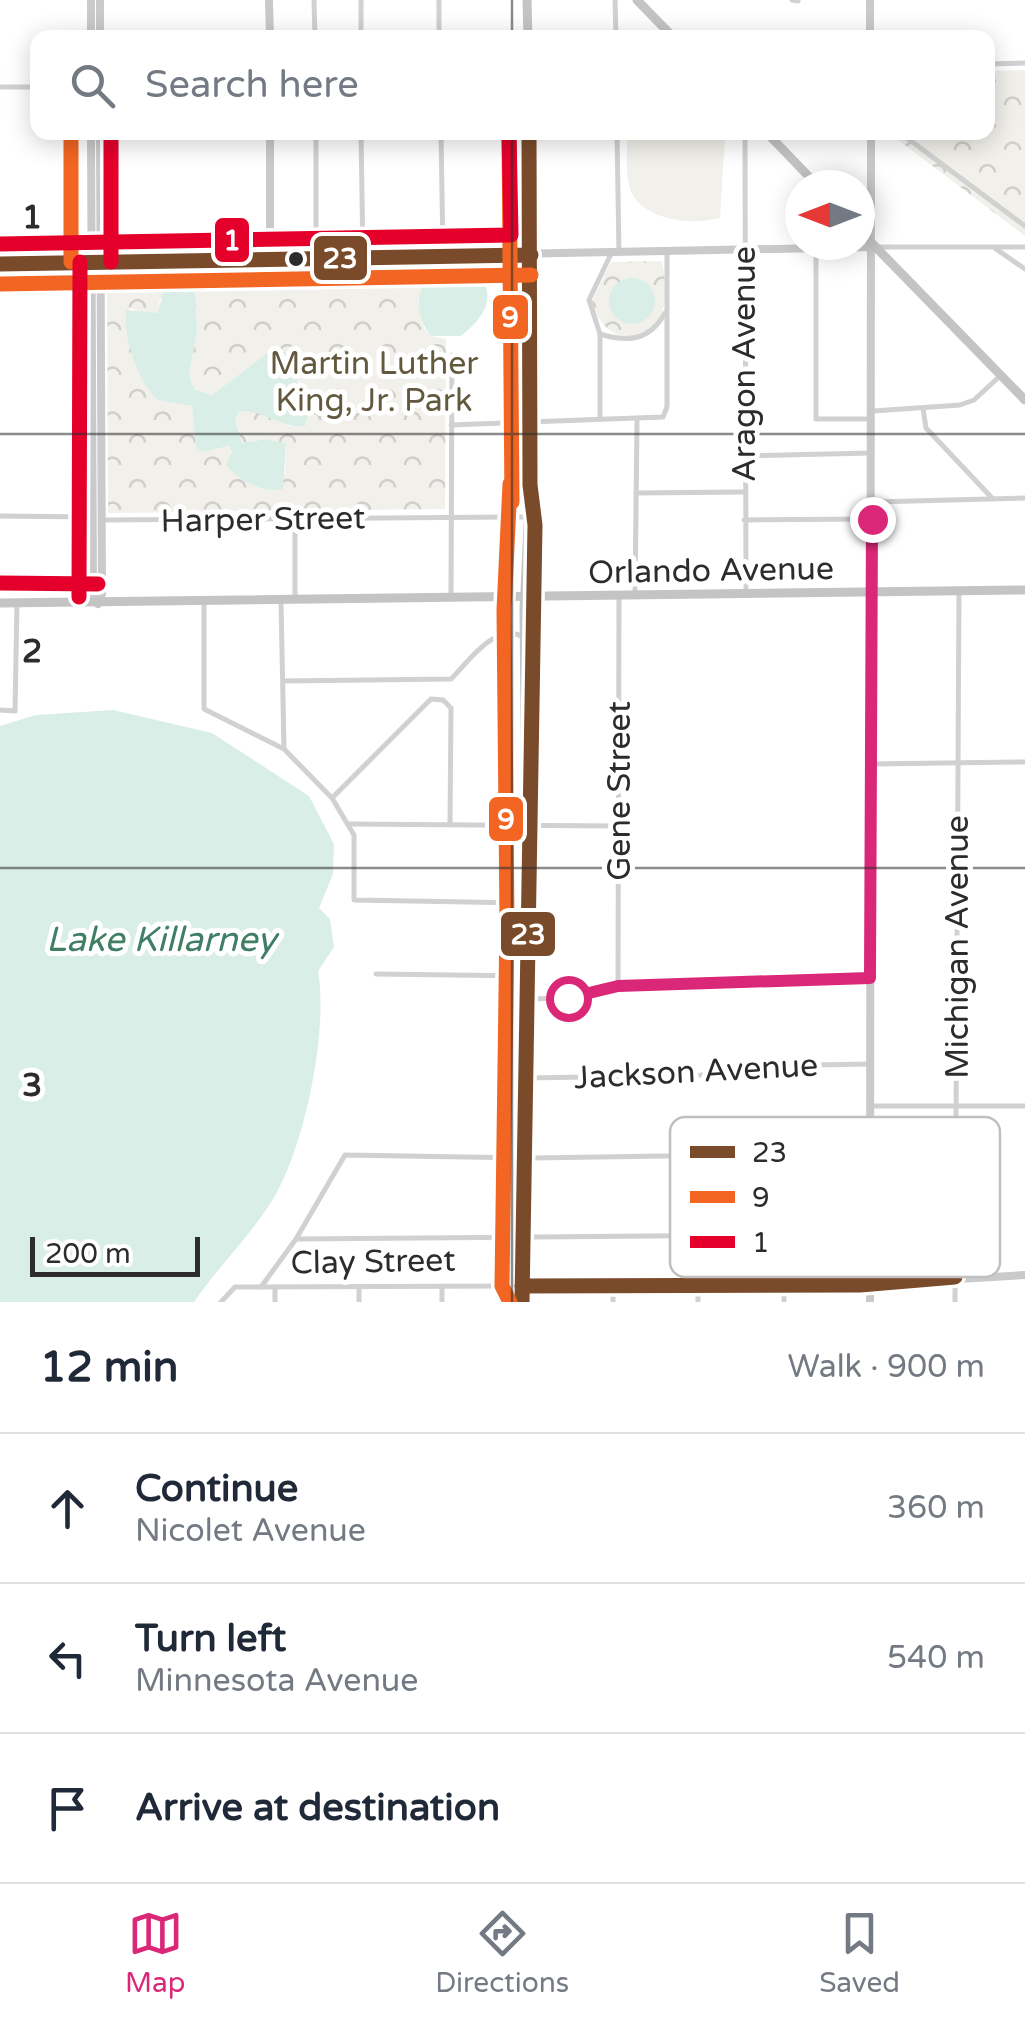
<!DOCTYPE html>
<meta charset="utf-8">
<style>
body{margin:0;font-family:"Varela Round",sans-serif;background:#f6f6f7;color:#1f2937}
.compass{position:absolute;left:785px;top:170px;width:90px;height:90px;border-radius:50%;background:#fff;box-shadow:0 5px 25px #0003;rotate:270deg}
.scale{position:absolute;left:30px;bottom:25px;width:170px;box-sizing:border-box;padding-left:10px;border:5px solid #2c2c2c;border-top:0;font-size:28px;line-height:35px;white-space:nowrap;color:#2c2c2c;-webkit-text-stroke:8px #fff;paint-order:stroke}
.stop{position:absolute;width:30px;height:30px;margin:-22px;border:8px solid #db2777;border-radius:50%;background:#fff}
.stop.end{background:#db2777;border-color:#fff;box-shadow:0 2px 10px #0008}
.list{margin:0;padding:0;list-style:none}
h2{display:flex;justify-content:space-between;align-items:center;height:130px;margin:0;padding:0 40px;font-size:42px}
h2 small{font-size:32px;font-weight:400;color:#747a83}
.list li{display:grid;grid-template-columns:65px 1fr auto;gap:30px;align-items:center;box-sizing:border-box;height:150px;padding:0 40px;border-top:2px solid #e0e1e3}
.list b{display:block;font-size:38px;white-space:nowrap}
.list p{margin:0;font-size:32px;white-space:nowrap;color:#747a83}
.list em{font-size:32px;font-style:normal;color:#747a83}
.icon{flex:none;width:55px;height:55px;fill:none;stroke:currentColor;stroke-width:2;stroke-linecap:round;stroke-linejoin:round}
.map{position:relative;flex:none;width:1025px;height:1302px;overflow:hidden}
.search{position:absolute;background:#fff;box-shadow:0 5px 25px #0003;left:30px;right:30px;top:30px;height:110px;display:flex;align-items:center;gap:25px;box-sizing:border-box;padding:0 35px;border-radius:20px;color:#747a83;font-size:38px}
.sheet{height:580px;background:#fff}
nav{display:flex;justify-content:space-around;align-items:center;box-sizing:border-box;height:140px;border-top:2px solid #e0e1e3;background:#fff;font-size:28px;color:#747a83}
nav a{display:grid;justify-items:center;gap:5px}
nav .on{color:#db2777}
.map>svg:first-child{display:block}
.green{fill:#f2f0eb}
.park{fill:url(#park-crowns);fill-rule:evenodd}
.water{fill:#d9eee6}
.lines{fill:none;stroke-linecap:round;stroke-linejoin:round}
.street{stroke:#d1d1d1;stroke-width:5}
.secondary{stroke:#cacaca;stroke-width:8}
.primary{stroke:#c4c4c4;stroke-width:9}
.bus-1-casing{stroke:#fff;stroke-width:22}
.bus-2-casing{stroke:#fff;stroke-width:22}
.bus-3-casing{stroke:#fff;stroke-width:22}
.bus-1{stroke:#7a4b2a;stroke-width:15}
.bus-2{stroke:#f26522;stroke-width:15}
.bus-3{stroke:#e4002b;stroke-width:15}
.route{stroke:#db2777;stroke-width:12}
.grid{fill:none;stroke:#2c2c2c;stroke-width:2.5;stroke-opacity:0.55}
.bus-dot{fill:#2c2c2c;stroke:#fff;stroke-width:4}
.labels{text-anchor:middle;stroke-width:10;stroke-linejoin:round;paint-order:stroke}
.park-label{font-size:32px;fill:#63593f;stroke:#fff}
.street-label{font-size:32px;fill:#2c2c2c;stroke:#fff}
.water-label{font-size:35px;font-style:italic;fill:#407f66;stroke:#fff}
.key{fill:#fff;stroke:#c0c0c0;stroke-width:2.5}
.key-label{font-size:28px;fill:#2c2c2c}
.grid-label{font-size:32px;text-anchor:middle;font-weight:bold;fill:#2c2c2c;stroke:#fff;stroke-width:10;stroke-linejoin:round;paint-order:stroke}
.line-badge{stroke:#fff;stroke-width:4}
.badge-label{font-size:28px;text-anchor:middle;font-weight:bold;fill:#fff}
</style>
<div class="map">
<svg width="1025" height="1302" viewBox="0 0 1025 1302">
<defs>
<pattern id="park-crowns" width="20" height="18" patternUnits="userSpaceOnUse" patternTransform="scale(2.5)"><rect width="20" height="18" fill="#f2f0eb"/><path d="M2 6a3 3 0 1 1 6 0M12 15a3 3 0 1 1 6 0" fill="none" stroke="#d0ceca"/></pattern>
</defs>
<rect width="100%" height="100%" fill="#fff"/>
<path class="green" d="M627,133H735V137H725L720,218C701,222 684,223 665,217C619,203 628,174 627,133Z"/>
<g class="park">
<polygon points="1025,70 1025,236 889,133 988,132 988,71"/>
<path d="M662,261C665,276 668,302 660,317C641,353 600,338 592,301L611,262Z"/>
<path d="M446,264V275L436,277L418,301L424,328L431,336L446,339L445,509L108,513L107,269ZM193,278L197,330L189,375L194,389L212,395L260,359L297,377L304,400L292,427L251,410L239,412L235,420L242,443L266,439L286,443L285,474L246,478L228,462L232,451L229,446L202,452L196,446L192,406L158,400L140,371L125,314L131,308L146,315L157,313L160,300Z"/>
</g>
<g class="water">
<path d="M482,276C496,303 481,319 461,336H431C419,321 413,298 426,282L446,275Z"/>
<circle cx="632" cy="301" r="23"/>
<path d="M177,278H194L197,331L189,375L194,389L212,395L269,352H284L297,359L298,389L308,412L305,426C282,429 259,407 239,412L235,420L242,443L266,439L286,443L283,489C264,494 237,480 226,464L232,452L229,446L202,452L196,447L192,406L158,400C137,381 123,337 126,310L157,313L165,289Z"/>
<path d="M113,710L212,733L309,796L334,844L333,874L319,908L330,919L334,947L318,971C329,1032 303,1160 266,1210C244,1242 216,1270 194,1302H0V726L36,715Z"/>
</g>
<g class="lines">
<g class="street">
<polyline points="314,0 315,38"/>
<polyline points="361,0 361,38"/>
<polyline points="439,0 439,38"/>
<polyline points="615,0 616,38"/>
<polyline points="792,0 798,1"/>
<polyline points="988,64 1025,63"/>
<polyline points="0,87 38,87"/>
<polyline points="316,132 316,258"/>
<polyline points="361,132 363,257"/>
<polyline points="441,132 443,254"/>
<polyline points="617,132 619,254"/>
<polyline points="745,132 746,594"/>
<polyline points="899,132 1025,226"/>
<polyline points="878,247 1025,247"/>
<polyline points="996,249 1025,269"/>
<polyline points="816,251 816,419 869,419"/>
<path d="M600,334C629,343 650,340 665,313"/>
<polyline points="923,408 926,428 992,498"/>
<polyline points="873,411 960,405 974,400 1000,376"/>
<polyline points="600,418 600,334 589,300 611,254"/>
<polyline points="451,425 663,417 667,407 667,254"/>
<polyline points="744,456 871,453"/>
<polyline points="636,493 743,492"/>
<polyline points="873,502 1025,498"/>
<polyline points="0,516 92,517"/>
<polyline points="102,520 526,517"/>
<polyline points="744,520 871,519"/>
<polyline points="451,597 452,355"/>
<polyline points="635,597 637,420"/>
<polyline points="295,599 295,518"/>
<polyline points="281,602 284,749"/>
<polyline points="204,604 204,709 284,749 332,798 354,835 354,900 525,903"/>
<path d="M283,681L451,679C470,660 495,622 524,637"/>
<polyline points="0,710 15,711 17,603"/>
<polyline points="871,764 1025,762"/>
<polyline points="332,798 431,699 443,700 451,708 450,825"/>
<polyline points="348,824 619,826"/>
<polyline points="376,974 527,976"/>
<polyline points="618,986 619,597"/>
<polyline points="526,999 569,998 618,986 869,978"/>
<polyline points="526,1078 702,1075 757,1066 869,1064"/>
<polyline points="870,1106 1025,1106"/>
<polyline points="296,1239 869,1234"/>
<polyline points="784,1285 784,1302"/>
<polyline points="261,1287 296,1239 345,1155 532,1158 869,1153"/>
<polyline points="275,1287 275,1302"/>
<polyline points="221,1302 235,1287 522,1286"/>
<polyline points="359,1302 359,1287"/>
<polyline points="442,1302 442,1286"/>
<polyline points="613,1302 613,1288"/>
<polyline points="698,1302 698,1287"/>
<polyline points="955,1302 959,591"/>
</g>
<g class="secondary">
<polyline points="91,0 91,38"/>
<polyline points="100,0 100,38"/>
<polyline points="269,0 270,38"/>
<polyline points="870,0 870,38"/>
<polyline points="91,132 93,594 98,604"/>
<polyline points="270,132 270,259"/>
<polyline points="0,264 873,247"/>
<polyline points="98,604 102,594 100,132"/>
<polyline points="522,1286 860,1285 1025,1275"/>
<polyline points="870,1302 871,132"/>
</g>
<g class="primary">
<polyline points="527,0 528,38"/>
<polyline points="637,0 674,38"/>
<polyline points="766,132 817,185"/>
<polyline points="860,231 1025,400"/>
<polyline points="0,603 1025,590"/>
<polyline points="529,814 535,525 530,485 529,132"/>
<polyline points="522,1302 527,920 524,610 530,485"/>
</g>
<defs>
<g id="bus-1">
<polyline points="0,264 531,255"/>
<polyline points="522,1286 860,1285 955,1277"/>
<polyline points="522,1302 535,525 530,485 529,132"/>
</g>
<g id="bus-2">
<polyline points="71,132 71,262"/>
<polyline points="509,132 512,502"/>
<polyline points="0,284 531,275"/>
<polyline points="510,484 504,610 507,920 502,1286 510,1302"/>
</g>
<g id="bus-3">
<polyline points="111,132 111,262"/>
<polyline points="0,244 511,235 509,132"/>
<polyline points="0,583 98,584"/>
<polyline points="79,597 80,262"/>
</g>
</defs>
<use href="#bus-1" class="bus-1-casing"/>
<use href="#bus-2" class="bus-2-casing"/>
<use href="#bus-3" class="bus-3-casing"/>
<use href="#bus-1" class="bus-1"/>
<use href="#bus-2" class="bus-2"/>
<use href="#bus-3" class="bus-3"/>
</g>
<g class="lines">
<polyline class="route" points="568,998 618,986 870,978 872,519"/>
</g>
<path class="grid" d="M512,0V38M512,132V1302M0,434H1025M0,868H1025"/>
<circle class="bus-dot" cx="296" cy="259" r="9"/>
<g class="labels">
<g class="park-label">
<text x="374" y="374">Martin Luther<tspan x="374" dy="37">King, Jr. Park</tspan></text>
</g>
<g class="street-label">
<text transform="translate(744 364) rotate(-90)" y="11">Aragon Avenue</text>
<text transform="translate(263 519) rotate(-1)" y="11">Harper Street</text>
<text transform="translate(711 570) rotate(-1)" y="11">Orlando Avenue</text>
<text transform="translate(619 791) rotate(-90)" y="11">Gene Street</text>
<text transform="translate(957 947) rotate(-90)" y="11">Michigan Avenue</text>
<text transform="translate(696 1071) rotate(-3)" y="11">Jackson Avenue</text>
<text transform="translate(373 1261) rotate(-1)" y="11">Clay Street</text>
</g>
<g class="water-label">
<text x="161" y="951">Lake Killarney</text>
</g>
</g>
<rect x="670" y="1117" width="330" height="160" rx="15" class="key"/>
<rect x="690" y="1146" width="45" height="12" fill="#7a4b2a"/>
<rect x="690" y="1191" width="45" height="12" fill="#f26522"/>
<rect x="690" y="1236" width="45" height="12" fill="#e4002b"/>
<g class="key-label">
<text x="752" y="1162">23</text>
<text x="752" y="1207">9</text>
<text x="752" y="1252">1</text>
</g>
<g class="grid-label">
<text x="32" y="228">1</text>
<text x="32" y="662">2</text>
<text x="32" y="1096">3</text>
</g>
<g class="line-badge">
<rect x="213" y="216" width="38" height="48" rx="10" fill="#e4002b"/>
<rect x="312" y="234" width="57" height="48" rx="10" fill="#7a4b2a"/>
<rect x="491" y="293" width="39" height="48" rx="10" fill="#f26522"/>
<rect x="487" y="795" width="38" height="48" rx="10" fill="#f26522"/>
<rect x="499" y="910" width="58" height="48" rx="10" fill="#7a4b2a"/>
</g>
<g class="badge-label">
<text x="232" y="250">1</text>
<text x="340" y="268">23</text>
<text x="510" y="327">9</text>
<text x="506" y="829">9</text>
<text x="528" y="944">23</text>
</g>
</svg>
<svg class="compass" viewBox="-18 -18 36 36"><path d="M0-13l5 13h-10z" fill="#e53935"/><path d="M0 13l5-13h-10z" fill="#747a83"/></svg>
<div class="scale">200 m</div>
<div class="stop" style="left:568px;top:998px"></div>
<div class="stop end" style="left:872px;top:519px"></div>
<div class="search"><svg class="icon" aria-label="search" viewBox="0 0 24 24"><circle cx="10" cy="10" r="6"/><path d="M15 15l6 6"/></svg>Search here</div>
</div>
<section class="sheet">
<h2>12 min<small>Walk · 900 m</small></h2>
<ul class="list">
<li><svg class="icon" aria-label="ahead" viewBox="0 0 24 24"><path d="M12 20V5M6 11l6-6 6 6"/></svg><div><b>Continue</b><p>Nicolet Avenue</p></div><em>360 m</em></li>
<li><svg class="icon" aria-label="left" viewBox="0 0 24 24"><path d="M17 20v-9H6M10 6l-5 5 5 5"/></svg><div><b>Turn left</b><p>Minnesota Avenue</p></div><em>540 m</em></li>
<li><svg class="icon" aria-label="arrive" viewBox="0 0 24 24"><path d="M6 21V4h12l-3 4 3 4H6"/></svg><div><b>Arrive at destination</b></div></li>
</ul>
</section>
<nav>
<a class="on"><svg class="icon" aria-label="map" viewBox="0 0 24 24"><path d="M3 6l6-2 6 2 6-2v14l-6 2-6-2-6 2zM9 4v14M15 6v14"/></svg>Map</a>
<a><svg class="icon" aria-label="directions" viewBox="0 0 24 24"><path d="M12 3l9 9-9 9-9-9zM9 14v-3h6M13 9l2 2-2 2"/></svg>Directions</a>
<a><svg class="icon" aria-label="saved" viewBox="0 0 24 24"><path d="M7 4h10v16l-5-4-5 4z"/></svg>Saved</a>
</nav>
